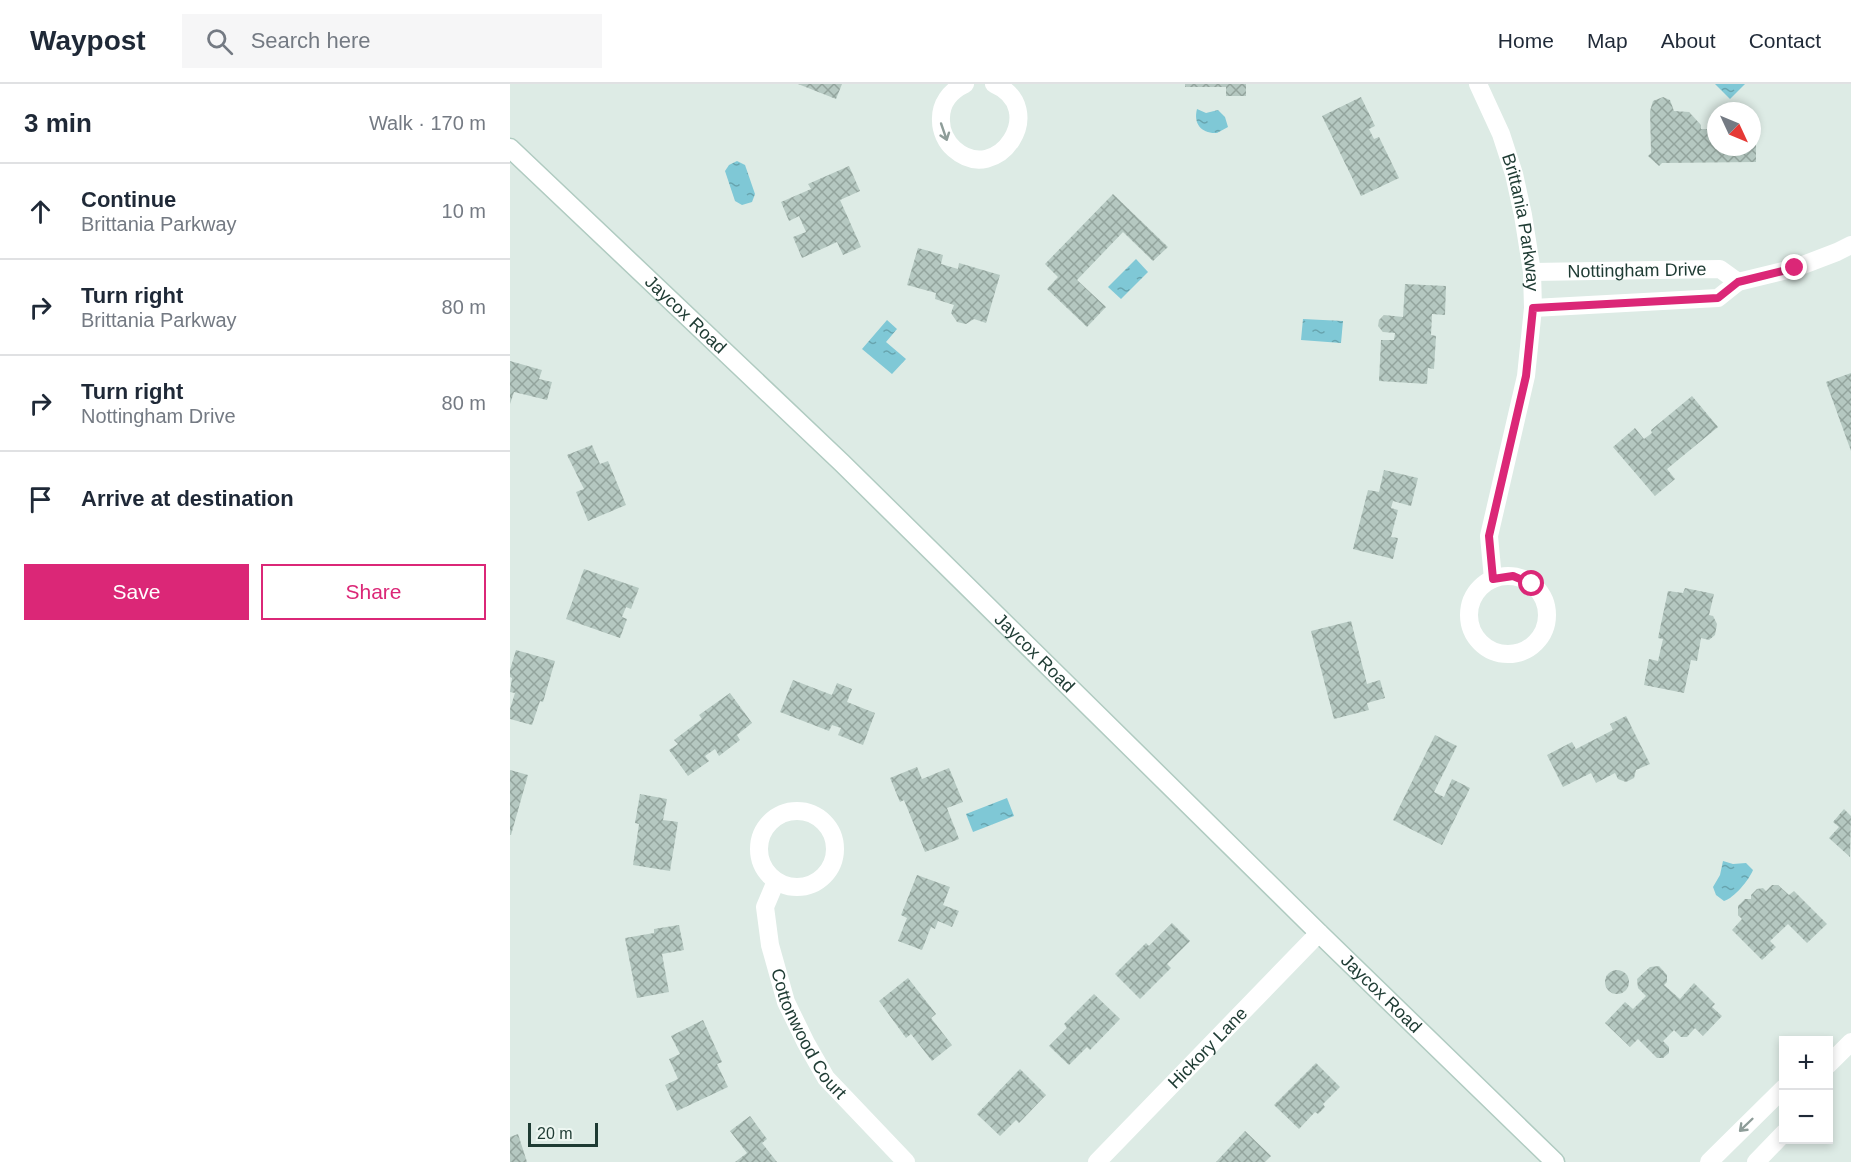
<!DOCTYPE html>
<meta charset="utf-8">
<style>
body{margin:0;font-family:Arial,sans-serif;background:#f6f6f7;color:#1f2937}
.controls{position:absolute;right:18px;bottom:18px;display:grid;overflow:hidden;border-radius:0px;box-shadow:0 3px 9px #0003}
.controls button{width:54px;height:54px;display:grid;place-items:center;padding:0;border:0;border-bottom:2px solid #e0e1e3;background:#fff;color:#1f2937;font:30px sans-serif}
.compass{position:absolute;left:1197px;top:18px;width:54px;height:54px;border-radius:50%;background:#fff;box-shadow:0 3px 9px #0003;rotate:134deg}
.scale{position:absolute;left:18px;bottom:15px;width:70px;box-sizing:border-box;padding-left:6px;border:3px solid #1e3b33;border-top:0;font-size:16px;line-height:21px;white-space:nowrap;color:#1e3b33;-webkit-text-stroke:4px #eef7f2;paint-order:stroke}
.stop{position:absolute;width:18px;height:18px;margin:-14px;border:4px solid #db2777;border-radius:50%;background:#fff}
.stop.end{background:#db2777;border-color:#fff;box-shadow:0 2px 6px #0008}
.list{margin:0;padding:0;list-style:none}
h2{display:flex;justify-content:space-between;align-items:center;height:78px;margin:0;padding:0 24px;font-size:26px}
h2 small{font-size:20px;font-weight:400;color:#747a83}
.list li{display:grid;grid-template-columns:39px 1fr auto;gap:18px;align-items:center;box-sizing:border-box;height:96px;padding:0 24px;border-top:2px solid #e0e1e3}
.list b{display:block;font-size:22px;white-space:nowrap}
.list p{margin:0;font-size:20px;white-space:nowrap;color:#747a83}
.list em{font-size:20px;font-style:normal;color:#747a83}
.actions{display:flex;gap:12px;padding:18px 24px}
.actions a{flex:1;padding:14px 0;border:2px solid #db2777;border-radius:0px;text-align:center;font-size:21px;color:#db2777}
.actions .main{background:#db2777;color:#fff}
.icon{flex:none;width:33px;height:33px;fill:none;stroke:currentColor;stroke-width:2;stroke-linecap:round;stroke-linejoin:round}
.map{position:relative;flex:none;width:1341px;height:1078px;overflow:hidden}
header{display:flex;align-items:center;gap:36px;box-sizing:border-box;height:84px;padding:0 30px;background:#fff;border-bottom:2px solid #e0e1e3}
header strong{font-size:28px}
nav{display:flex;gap:33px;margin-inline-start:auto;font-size:21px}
.search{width:420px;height:54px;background:#f6f6f7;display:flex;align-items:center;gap:15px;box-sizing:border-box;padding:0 21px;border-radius:0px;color:#747a83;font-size:22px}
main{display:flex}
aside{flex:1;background:#fff}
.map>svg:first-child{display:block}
.water{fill:url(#water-ripples)}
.building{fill:url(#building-cross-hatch)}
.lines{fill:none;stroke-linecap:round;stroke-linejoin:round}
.secondary-casing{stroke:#b0cbc1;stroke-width:21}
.street{stroke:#fff;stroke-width:18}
.secondary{stroke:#fff;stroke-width:18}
.oneway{stroke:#8e9d99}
.route{stroke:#db2777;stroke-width:8}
.labels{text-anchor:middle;stroke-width:4.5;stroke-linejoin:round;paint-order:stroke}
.street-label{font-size:18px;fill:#1e3b33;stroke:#eef7f2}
</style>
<header>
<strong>Waypost</strong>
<div class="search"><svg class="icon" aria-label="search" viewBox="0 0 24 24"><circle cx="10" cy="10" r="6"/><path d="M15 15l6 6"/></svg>Search here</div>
<nav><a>Home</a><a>Map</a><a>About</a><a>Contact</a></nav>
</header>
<main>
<aside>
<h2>3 min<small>Walk · 170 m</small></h2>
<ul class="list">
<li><svg class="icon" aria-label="ahead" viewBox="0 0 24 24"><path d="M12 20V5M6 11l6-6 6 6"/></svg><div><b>Continue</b><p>Brittania Parkway</p></div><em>10 m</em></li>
<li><svg class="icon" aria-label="right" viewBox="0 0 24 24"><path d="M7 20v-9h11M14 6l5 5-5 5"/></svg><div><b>Turn right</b><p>Brittania Parkway</p></div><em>80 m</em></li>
<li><svg class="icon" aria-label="right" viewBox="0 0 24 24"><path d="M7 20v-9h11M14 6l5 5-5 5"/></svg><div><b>Turn right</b><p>Nottingham Drive</p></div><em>80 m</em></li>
<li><svg class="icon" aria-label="arrive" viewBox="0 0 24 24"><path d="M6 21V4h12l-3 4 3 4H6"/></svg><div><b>Arrive at destination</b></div></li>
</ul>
<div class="actions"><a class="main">Save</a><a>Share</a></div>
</aside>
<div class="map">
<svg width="1341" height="1078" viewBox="0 0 1341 1078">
<defs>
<pattern id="water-ripples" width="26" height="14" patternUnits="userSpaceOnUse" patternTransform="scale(1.5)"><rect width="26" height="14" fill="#7fc8d6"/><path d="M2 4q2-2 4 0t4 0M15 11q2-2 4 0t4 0" fill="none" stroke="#67a4ae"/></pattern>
<pattern id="building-cross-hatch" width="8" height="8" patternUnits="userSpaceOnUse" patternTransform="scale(1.5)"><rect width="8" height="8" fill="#b5c8c1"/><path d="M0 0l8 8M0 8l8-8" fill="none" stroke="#93a49d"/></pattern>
</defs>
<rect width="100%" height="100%" fill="#ddebe5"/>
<g class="water">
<polygon points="1205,0 1235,0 1220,15"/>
<path d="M687,25L696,29L708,26L715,33L718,43L707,49C692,50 683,40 687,25Z"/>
<polygon points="227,77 235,81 245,110 242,118 232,121 225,117 215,87 219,81"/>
<polygon points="626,175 638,188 611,215 598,203"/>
<polygon points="793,235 833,237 831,259 791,256"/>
<polygon points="377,236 387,245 376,258 396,275 382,290 352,265"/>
<polygon points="497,714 504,732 463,748 456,730"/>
<path d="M1213,777L1223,780L1236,779L1243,786C1239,796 1224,814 1214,817L1206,811L1203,803L1210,791Z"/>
</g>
<g class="building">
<polygon points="288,0 332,0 326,15"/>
<polygon points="675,0 736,0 736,12 716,12 716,3 675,3"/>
<polygon points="851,13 865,42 859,45 864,55 869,53 889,94 851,112 812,32"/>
<polygon points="1153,13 1160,16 1164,27 1179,28 1191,41 1191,45 1201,45 1202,39 1206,35 1206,63 1242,63 1242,41 1246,41 1246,78 1152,79 1149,82 1138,72 1141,69 1140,27 1143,17"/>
<polygon points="339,82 350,107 330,116 351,163 333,171 327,158 292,174 283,153 296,148 289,132 279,137 271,118 301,105 298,100"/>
<polygon points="603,110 658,163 643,177 613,148 567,196 596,223 577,243 537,205 548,193 535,180"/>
<polygon points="408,164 433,171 431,180 448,185 449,179 490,191 476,239 464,235 456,240 447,238 441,229 444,221 425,215 426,209 397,201"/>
<polygon points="895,200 936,202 935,231 922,230 921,251 926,252 924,285 918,284 917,300 869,297 871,256 884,256 885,249 873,248 868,242 869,236 874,231 893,233"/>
<polygon points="0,277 32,286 29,295 42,298 37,316 4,308 0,320"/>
<polygon points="1341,289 1341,367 1316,298"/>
<polygon points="1182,312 1208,343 1157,385 1165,395 1145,412 1103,363 1125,344 1134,355 1142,349 1141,346"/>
<polygon points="82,361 90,380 98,377 116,421 78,437 66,408 74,405 57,371"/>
<polygon points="874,386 908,394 901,422 883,417 881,424 888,426 881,453 888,454 883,475 843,465 858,406 869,408"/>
<polygon points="74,485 129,504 121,525 116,523 112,533 117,535 110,554 56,535"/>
<polygon points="1175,504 1204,510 1199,531 1203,532 1207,540 1205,551 1199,556 1191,554 1187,577 1181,576 1174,609 1134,601 1139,575 1148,577 1153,555 1148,554 1158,507 1173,509"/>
<polygon points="841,537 857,600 870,596 875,614 857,619 859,626 824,635 801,547"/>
<polygon points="6,566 45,577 33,618 30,617 22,641 0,635 0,625 5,609 0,608 2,594 0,593 0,586"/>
<polygon points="283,596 322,611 327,599 342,605 337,618 365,629 353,661 328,651 331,644 322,641 319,647 270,628"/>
<polygon points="220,609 242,639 227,651 230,656 209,672 205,665 195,672 199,677 178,692 159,666 168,660 164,656 192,635 189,631"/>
<polygon points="1116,632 1140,680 1126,686 1124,694 1116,698 1108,695 1105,689 1086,699 1081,689 1053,703 1037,671 1062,658 1066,665 1103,646 1100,640"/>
<polygon points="925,651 947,662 924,708 934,713 942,695 960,704 932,761 883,736"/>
<polygon points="407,683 412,695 439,684 453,718 437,724 449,755 415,768 394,716 390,718 380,694"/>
<polygon points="0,686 18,691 1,751 0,751"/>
<polygon points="130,710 157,715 153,736 168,738 160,787 123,781 129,740 125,739"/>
<polygon points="1334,725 1341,732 1340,773 1319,754 1329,743 1323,738"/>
<polygon points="407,791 440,803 433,821 449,827 442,843 428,837 425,845 421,843 412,866 388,857 397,834 391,831"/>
<polygon points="1262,801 1268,801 1279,811 1284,807 1317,840 1297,859 1278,840 1260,857 1266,863 1252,876 1222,846 1232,835 1228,831 1228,822 1235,815 1241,815 1241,811 1247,805 1253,804 1256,807"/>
<polygon points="662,839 680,857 657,880 661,884 630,915 605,890 636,859 639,862"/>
<polygon points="169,841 174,866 152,870 159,908 127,914 115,854 144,849 144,845"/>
<polygon points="1149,882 1157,891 1157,898 1154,901 1170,915 1184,899 1205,920 1202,923 1212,932 1193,952 1185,944 1177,953 1171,953 1164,946 1153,957 1159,963 1159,969 1153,974 1147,974 1128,955 1120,963 1095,939 1115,918 1123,925 1136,912 1128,904 1127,895 1140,883"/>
<circle cx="1107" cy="898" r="12"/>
<polygon points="398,894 426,930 421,934 442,961 422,977 401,950 396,954 369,917"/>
<polygon points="584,910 610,935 580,966 577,963 559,981 539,962 557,944 554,940"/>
<polygon points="193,936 212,978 207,980 218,1003 167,1027 155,1001 168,995 159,975 170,970 161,952"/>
<polygon points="806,979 830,1003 813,1020 815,1023 808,1030 805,1028 789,1045 764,1021"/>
<polygon points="510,985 536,1011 509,1039 506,1036 490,1052 467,1030"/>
<polygon points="240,1032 257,1055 252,1059 267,1078 225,1078 237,1069 220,1047"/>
<polygon points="735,1047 761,1072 755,1078 706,1078"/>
<polygon points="8,1050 17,1078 0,1078 0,1053"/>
</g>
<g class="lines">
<defs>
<g id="secondary">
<path id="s5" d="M0,64L332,379L809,849L1045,1078"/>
</g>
</defs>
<use href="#secondary" class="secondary-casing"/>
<g class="street">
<path d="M455,0C440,7 430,20 431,37C431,47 436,58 444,65C488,104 540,24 484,0"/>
<path id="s1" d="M968,0L991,50L1004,90L1013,131L1022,188L1023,224L1016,292L979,452L983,495"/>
<path id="s2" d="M1022,188L1210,185L1228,198"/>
<polyline points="1023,224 1208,214 1228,198 1285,184 1327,168 1341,161"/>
<circle cx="998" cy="531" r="39"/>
<circle cx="287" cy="765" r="38"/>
<path id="s3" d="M266,797L255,823L260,861L276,918L296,959L316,994L396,1078"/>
<polyline points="1318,981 1341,958"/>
<path id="s4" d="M587,1078L809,849"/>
<polyline points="1199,1078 1274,1004"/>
<polyline points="1246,1078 1274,1049"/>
</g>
<use href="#secondary" class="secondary"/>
</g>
<defs><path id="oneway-shaft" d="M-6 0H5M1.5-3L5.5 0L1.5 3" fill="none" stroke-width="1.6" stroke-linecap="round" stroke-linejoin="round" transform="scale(1.5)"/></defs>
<g class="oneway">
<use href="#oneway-shaft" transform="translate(434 48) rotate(71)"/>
<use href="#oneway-shaft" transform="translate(1236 1041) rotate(136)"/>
</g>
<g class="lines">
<polyline class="route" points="1022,500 1003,492 983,495 979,452 1016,292 1023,224 1208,214 1228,198 1285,184"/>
</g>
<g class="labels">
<g class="street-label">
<text dy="6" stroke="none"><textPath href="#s1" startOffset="146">Brittania Parkway</textPath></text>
<text dy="6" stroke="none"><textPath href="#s2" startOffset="105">Nottingham Drive</textPath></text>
<text dy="6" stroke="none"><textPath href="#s5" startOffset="242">Jaycox Road</textPath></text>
<text dy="6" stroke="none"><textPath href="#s5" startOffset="728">Jaycox Road</textPath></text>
<text dy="6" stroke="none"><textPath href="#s5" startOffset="1214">Jaycox Road</textPath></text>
<text dy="6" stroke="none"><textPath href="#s3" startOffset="164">Cottonwood Court</textPath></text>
<text dy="6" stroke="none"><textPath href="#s4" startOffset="159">Hickory Lane</textPath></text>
</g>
</g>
</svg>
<div class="controls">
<button>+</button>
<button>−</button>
</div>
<svg class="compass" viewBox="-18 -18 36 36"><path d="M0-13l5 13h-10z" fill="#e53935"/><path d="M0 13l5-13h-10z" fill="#747a83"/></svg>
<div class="scale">20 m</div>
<div class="stop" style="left:1022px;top:500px"></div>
<div class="stop end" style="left:1285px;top:184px"></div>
</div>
</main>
